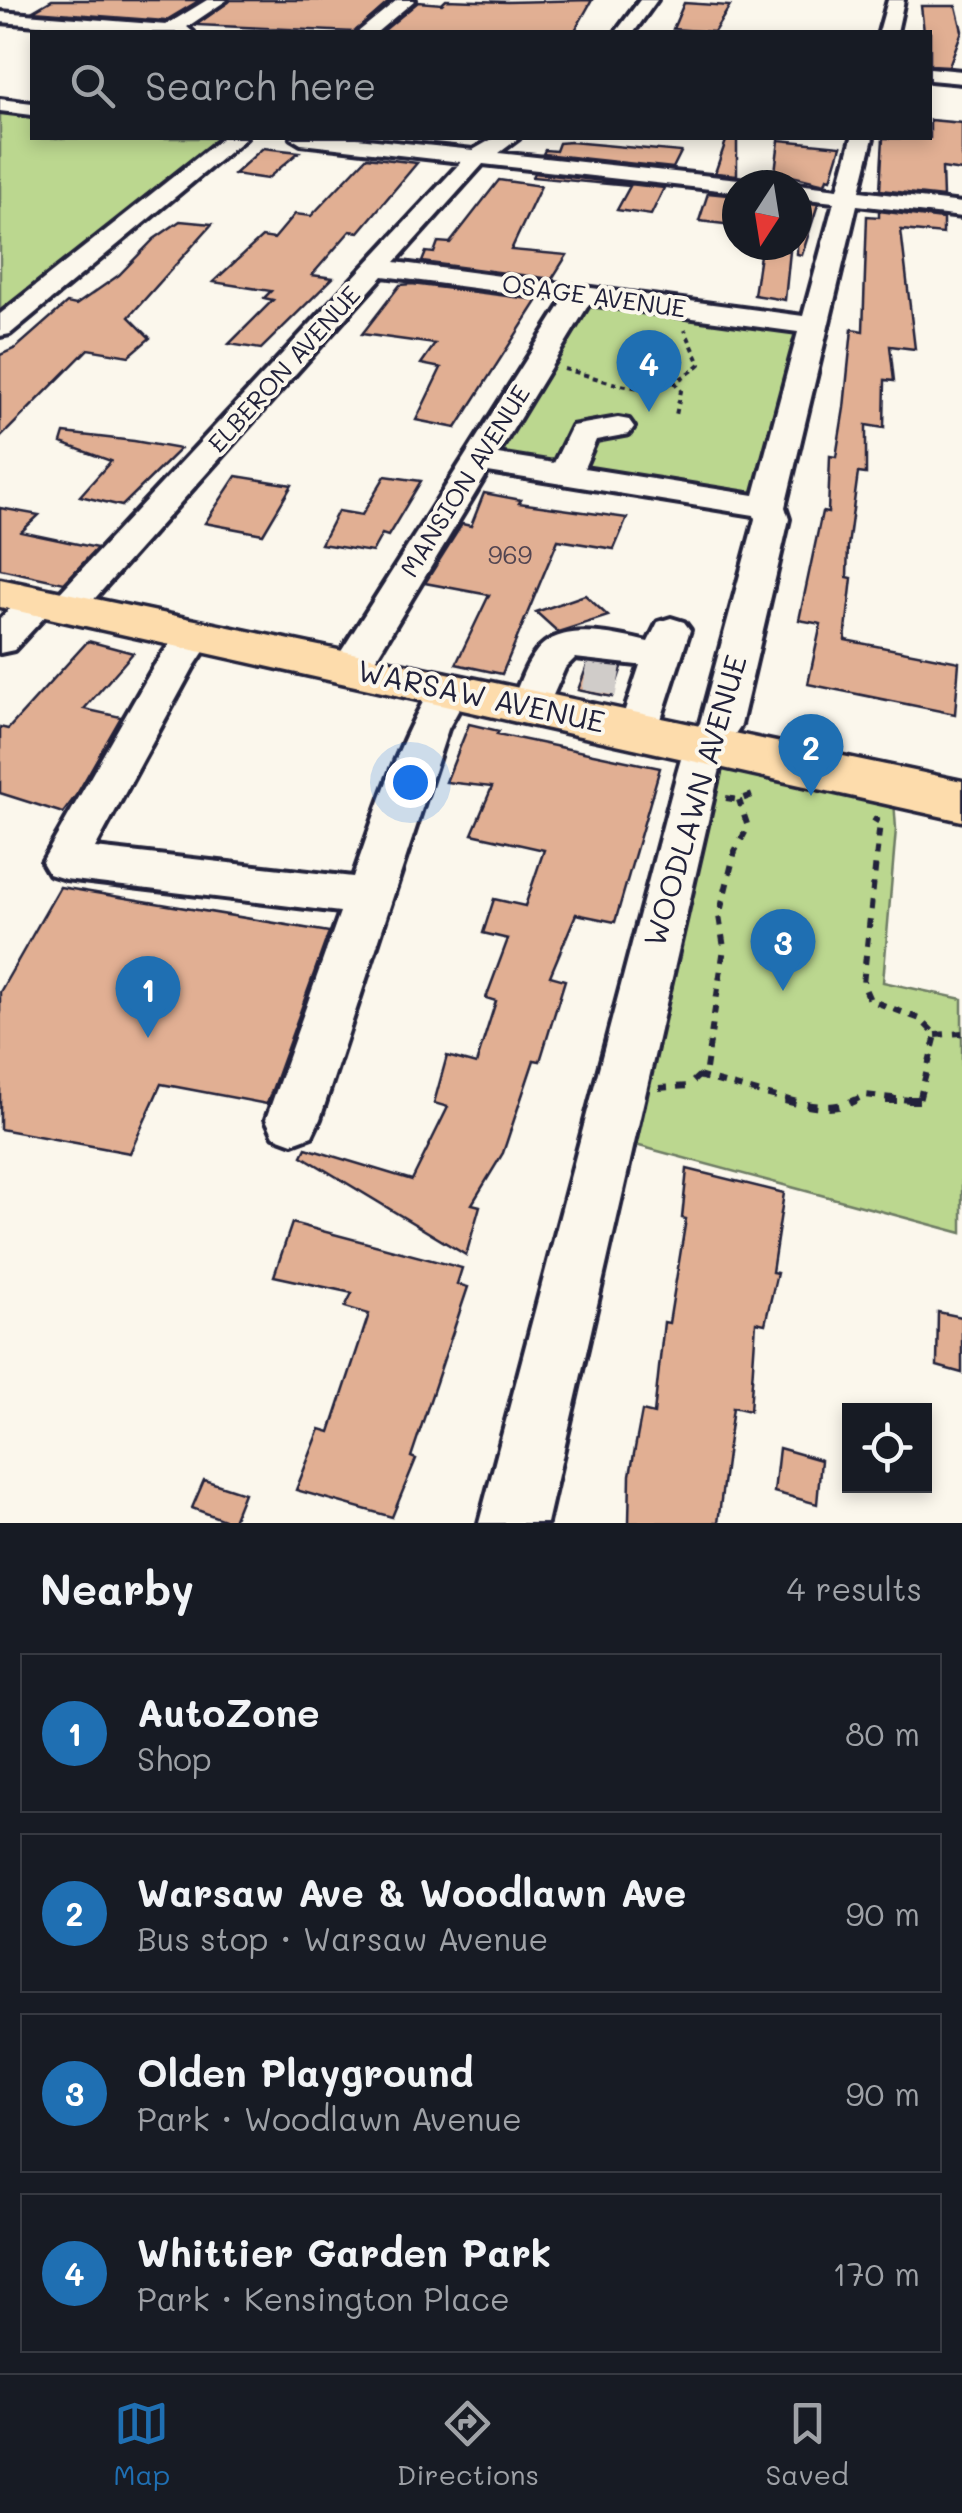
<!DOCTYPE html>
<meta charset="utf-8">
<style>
body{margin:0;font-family:Mali,sans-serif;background:#242831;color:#f1f3f6}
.controls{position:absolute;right:30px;bottom:30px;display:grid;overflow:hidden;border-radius:0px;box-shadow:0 5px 15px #0003}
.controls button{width:90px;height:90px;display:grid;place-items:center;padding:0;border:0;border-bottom:2px solid #363941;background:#171b24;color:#f1f3f6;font:50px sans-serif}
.compass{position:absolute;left:722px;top:170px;width:90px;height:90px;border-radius:50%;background:#171b24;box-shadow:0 5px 15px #0003;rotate:192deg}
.you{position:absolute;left:410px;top:782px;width:35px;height:35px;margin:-25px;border:8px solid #fff;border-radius:50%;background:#1a73e8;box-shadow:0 0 0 15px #1a73e833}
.badge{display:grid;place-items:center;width:65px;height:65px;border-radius:50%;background:#1f6fb2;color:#fff;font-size:32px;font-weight:700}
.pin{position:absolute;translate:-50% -82px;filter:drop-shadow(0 2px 5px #0008)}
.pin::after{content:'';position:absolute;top:52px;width:35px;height:30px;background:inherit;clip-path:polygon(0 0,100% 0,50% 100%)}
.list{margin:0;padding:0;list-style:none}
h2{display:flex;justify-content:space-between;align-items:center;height:130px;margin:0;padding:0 40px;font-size:42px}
h2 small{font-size:32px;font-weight:400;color:#9ea1a6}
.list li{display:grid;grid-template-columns:65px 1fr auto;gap:30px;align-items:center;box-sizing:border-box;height:160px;margin:0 20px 20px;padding:0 20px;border:2px solid #363941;border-radius:0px}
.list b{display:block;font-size:38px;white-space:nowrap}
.list p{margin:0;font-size:32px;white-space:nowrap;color:#9ea1a6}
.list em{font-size:32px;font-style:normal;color:#9ea1a6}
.icon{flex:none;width:55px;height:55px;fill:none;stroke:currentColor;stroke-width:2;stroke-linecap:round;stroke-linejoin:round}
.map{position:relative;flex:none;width:962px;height:1523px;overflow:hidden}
.search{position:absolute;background:#171b24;box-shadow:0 5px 15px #0003;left:30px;right:30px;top:30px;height:110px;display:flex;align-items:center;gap:25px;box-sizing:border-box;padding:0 35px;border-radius:0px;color:#9ea1a6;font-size:38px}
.sheet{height:850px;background:#171b24}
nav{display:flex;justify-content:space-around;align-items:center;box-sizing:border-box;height:140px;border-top:2px solid #363941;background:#171b24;font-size:28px;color:#9ea1a6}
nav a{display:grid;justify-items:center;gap:5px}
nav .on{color:#1f6fb2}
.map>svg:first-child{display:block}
.green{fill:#bbd78f;stroke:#6e7c65;stroke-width:2.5}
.building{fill:#e1af93;stroke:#22223b;stroke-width:2.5}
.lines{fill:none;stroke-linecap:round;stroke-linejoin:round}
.minor-tunnel{stroke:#d0ccc9;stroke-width:38;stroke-dasharray:38 19;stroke-linecap:butt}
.minor-casing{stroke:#22223b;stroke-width:8}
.major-casing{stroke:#22223b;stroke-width:7}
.path-far2{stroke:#22223b;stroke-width:4;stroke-dasharray:5 5;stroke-linecap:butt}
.path-far1{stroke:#22223b;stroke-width:6;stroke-dasharray:9 9;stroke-linecap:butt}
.path{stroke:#22223b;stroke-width:8;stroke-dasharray:11 11;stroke-linecap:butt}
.minor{fill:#fbf7ec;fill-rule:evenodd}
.major{fill:#fddcac;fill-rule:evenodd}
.labels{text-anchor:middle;stroke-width:8;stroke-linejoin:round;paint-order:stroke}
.far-street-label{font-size:25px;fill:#22223b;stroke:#fbf7ec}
.number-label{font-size:25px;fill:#524551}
.street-label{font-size:30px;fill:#22223b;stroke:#fbf7ec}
</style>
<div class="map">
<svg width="962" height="1523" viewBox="0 0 962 1523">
<rect width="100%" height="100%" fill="#fbf7ec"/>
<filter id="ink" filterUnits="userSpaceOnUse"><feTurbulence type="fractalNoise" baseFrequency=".01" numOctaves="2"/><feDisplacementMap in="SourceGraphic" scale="20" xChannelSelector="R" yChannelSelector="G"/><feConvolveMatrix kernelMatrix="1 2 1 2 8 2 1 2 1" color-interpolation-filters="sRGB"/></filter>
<g filter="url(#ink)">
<g class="green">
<polygon points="4,106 32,109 32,138 235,138 0,328 0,108"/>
<polygon points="581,294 812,326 768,507 478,461"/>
<polygon points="706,745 893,786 896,829 883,982 962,999 962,1233 606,1137"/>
</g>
<g class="building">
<polygon points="52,0 200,0 165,21 33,11"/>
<polygon points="231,0 391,0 355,32 196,25"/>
<polygon points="446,0 507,2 592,0 574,32 382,32 418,2 442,4"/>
<polygon points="684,3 730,6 714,32 673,29"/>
<polygon points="921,6 956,6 962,31 949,66 930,65 930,32 924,32"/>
<polygon points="930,120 962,123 962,171 942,168 943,197 880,190 883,138 930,138"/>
<polygon points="727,138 737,138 737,175 715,173"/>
<polygon points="779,140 841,146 831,179 827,178 825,184 775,172"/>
<polygon points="571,142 681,152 673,168 543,154 545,150 556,151 559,143"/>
<polygon points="263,148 299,152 267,179 234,174"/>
<polygon points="367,157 417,163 359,232 350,231 312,275 333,278 261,349 229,344 273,300 264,298 271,291 213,282 262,237 274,239 295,214 311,216"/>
<polygon points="534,173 664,188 651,215 617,210 630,186 532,177"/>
<polygon points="499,180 541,186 511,250 567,255 552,279 422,262 426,252 434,253 438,242 450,243"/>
<polygon points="708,193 737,196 733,225 699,221"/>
<polygon points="797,202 818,204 802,255 797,254"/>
<polygon points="879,211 943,219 943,234 901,230 915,349 890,346 894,381 885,380 884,428 866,425 866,474 858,473 848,546 847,577 852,578 845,640 959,662 955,714 808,684 821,624 799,620 822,512 828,513 830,456 836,457 844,408 852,329 863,331 867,216 879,217"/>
<polygon points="180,221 212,224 129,317 150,338 129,356 88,349 0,438 0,355 16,348 67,303 76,305 119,275 154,239"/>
<polygon points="761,248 790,251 785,300 754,295"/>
<polygon points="412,284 538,300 456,428 416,420 441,368 421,364 435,344 362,334 400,285"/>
<polygon points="64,433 134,441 180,449 122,506 80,496 111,461 61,443"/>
<polygon points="236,476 292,485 263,534 205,523"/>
<polygon points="385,476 421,481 388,536 382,534 372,552 321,544 338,511 362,515"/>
<polygon points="484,493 521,500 519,503 627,518 614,549 558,540 502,674 456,664 489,595 425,583 462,524 471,526"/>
<polygon points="0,508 39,515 21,532 97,548 64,583 0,569"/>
<polygon points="585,595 608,616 558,632 536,612"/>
<polygon points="88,641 133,653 84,709 121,717 77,794 63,813 0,793 0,727 8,729"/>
<polygon points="588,663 622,667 612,697 578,690"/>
<polygon points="469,724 499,731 497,734 660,768 615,922 576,914 550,976 565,980 540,1061 534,1060 503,1153 472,1204 480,1206 466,1255 302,1156 306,1148 412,1180 448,1107 434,1103 447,1056 476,1064 496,1001 486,998 508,939 483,933 494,899 525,906 544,850 472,834 492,787 446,782"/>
<polygon points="60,887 329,932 267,1104 161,1084 130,1153 0,1129 0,992"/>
<polygon points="687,1169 784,1193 772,1272 777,1273 765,1324 756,1322 750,1411 733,1407 718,1523 629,1523 630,1475 642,1411 654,1414 664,1322 669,1323 686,1219 682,1218"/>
<polygon points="292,1223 462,1268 457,1284 468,1287 411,1457 416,1459 392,1517 296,1490 320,1429 330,1432 369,1314 345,1307 352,1293 274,1276"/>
<polygon points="938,1312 962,1317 962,1373 937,1366"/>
<polygon points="779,1448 821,1460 817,1504 774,1492"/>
<polygon points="204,1480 244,1493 232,1523 192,1508"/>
</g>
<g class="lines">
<polyline class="minor-tunnel" points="586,671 619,677"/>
<defs>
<g id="minor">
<polygon points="207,0 227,0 187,27 193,32 125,32 0,22 0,12 166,25"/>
<polygon points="397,0 415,0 377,32 358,32"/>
<polygon points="640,0 657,0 634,32 616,32"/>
<polygon points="888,0 904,0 897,32 879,32"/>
<polygon points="930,68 962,71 962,83 930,80"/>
<polygon points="0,99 32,103 32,115 0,111"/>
<polygon points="222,138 246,138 10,334 0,336 0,314"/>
<path d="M291,138H357L473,150L494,138H519L499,153L748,180L751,185H737V192L483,164L395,262L803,316L834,202L797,198V185H793L797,184L838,189L852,138H873L860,191L962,203V217L857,205L785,507L789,519L741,725L726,747L719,773L547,1523H479L677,773L685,745L700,723L755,519L754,515L488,472L364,678L350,682L336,678L330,669L564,300L383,276L79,616L66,619L50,611L14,650L0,653V619C15,603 33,580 54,599L461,162L301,144ZM589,304L798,332L754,495L584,468L596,440L629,434L634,427L629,420L618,418L572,426L554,463L498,454Z"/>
<path d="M671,618L684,622L690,630L654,741L639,745L624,741L618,731L640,665H637L575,658L565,668L543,718L529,722L515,718L509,708C518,689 523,668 536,652C560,620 616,635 648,642L658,622Z"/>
<path d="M195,624L209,628L214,636L193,668L95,848L353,877C377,810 397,742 435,682L449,678L463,682L469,691L448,729L320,1119L312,1136L293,1143L274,1136L266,1119L340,912L65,879L49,874L42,862L154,666L181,628Z"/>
</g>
<polygon id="major" points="0,579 962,781 962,821 0,607"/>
</defs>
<use href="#minor" class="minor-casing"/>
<use href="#major" class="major-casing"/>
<g class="path-far2">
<polyline points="648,367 674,381 681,391 676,415"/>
<path d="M564,369C614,381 654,407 700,364L685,330"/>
</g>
<g class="path-far1">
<polyline points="726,798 739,800 758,793"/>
<polyline points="936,1035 962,1033"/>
<polyline points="698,1076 795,1102"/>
<polyline points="659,1088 688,1086 706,1069 724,948 719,916 735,851 748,827 739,800"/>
<polyline points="851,1102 865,1095 919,1101 936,1035 920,1019 870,1000 863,984 880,822 873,818"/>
</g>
<g class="path">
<path d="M785,1100C810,1106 832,1112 856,1100"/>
<polyline points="886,1100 919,1100"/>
</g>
<use href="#minor" class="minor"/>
<use href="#major" class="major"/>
</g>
</g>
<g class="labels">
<g class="far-street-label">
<text transform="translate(594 296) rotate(8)" y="9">OSAGE AVENUE</text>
<text transform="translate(284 369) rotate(-48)" y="9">ELBERON AVENUE</text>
<text transform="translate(465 481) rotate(-58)" y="9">MANSION AVENUE</text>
</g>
<g class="number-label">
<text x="510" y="564">969</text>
</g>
<g class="street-label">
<text transform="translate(481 697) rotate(12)" y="10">WARSAW AVENUE</text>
<text transform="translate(696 801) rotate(-74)" y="10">WOODLAWN AVENUE</text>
</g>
</g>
</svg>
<div class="controls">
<button><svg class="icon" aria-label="locate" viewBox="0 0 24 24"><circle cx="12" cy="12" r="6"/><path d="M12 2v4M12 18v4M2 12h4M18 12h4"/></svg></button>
</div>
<svg class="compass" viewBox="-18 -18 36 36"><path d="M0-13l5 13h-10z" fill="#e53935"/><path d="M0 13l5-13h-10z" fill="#9ea1a6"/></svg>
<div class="you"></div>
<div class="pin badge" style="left:148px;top:1038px">1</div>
<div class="pin badge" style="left:811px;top:796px">2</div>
<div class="pin badge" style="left:783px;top:991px">3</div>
<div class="pin badge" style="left:649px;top:412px">4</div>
<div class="search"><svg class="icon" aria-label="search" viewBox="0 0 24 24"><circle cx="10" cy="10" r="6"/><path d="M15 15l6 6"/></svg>Search here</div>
</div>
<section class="sheet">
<h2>Nearby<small>4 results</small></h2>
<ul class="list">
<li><span class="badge">1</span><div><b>AutoZone</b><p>Shop</p></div><em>80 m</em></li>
<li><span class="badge">2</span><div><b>Warsaw Ave &amp; Woodlawn Ave</b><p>Bus stop · Warsaw Avenue</p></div><em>90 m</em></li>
<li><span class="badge">3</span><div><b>Olden Playground</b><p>Park · Woodlawn Avenue</p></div><em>90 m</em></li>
<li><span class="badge">4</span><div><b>Whittier Garden Park</b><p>Park · Kensington Place</p></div><em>170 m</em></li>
</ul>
</section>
<nav>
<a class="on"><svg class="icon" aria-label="map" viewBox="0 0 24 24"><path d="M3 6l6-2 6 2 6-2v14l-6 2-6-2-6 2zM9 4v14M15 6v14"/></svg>Map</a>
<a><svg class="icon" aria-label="directions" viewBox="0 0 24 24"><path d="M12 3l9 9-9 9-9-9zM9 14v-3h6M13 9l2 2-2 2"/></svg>Directions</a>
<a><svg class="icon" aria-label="saved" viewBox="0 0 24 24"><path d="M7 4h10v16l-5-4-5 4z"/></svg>Saved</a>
</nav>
